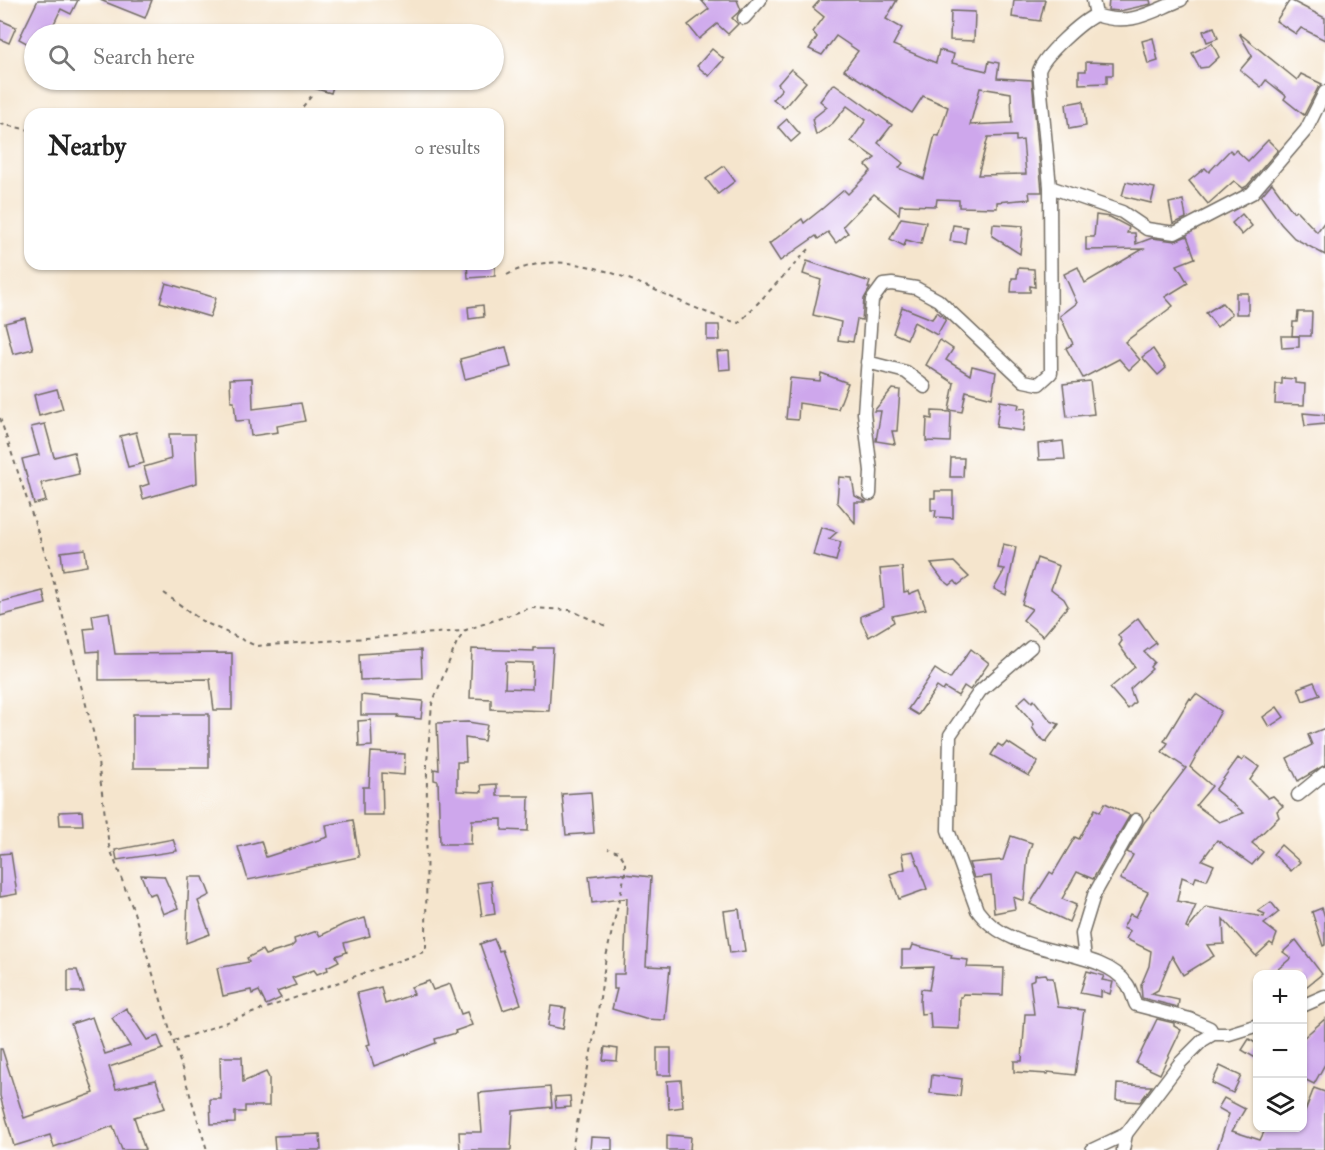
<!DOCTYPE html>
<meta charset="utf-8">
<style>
body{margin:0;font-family:"IM FELL Double Pica",serif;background:#f2f2f2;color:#222}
.controls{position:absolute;right:18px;bottom:18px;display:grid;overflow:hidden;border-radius:12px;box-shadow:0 2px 4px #0004}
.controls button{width:54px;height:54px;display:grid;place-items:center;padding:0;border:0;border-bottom:2px solid #e0e0e0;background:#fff;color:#222;font:30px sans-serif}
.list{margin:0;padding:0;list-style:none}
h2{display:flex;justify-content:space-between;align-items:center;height:78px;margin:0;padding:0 24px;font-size:26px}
h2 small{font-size:20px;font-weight:400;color:#767676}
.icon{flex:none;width:33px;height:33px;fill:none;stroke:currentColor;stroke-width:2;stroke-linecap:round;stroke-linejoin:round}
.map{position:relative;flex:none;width:1325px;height:1150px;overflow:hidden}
.search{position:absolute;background:#fff;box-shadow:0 2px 4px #0004;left:24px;top:24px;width:480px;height:66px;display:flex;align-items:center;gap:15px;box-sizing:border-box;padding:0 21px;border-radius:33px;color:#767676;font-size:22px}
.panel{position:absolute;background:#fff;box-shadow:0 2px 4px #0004;left:24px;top:108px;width:480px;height:162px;border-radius:18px}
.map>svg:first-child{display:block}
.building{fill:#cea7ec;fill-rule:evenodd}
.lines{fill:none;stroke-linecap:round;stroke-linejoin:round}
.street-casing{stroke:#726c64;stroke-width:15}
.path{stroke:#726c64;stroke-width:2;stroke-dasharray:4.5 4.5;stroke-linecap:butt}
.street{stroke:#fff;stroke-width:12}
</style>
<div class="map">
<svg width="1325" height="1150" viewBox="0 0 1325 1150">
<rect width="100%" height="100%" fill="#fff"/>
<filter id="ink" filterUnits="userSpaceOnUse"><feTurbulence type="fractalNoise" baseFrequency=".0167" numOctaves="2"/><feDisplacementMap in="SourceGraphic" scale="12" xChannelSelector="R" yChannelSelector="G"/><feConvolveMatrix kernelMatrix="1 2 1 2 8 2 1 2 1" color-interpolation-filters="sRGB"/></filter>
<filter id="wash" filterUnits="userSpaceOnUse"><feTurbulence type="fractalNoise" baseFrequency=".008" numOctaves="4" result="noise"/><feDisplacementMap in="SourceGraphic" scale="24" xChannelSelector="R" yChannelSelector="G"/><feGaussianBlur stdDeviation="1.35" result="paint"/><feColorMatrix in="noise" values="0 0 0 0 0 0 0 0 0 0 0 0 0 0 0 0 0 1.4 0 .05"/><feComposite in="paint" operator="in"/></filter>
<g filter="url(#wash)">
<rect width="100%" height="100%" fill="#f5e5cd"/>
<g id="blocks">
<g class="building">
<polygon points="38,0 78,0 71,14 61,9 49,34 34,34 34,47 19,39"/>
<polygon points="100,0 152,0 145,18"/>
<polygon points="701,0 737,0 741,10 732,18 738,24 728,34 717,24 699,39 688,25 709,9"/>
<path d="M820,0H897L886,19L902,28L893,45L936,63L939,50L954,54L952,63L987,71L989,61L999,63L997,78L1032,80L1042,192H1029L1030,199L997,202V208L959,207V200L937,199L936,206L900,205L899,214L874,194L843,226L848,233L836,243L828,232L818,239L816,236L780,261L769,244L802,219L804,223L823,208L844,190L848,194L871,171L866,165L875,158L851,141L866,120L847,106L833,123L816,135L812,119L827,107L820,101L832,85L835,84L892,125L878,143L903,163L899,168L924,179L935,135L939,136L948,107L923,96L912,113L844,70L858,51L836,36L822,55L809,49L817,37L813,32L824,17L813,8ZM980,88L1011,93L1012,123L970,125ZM1016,136V141L1023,140L1026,174L978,175L988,137Z"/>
<polygon points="1014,0 1045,0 1040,21 1012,17"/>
<polygon points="1109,0 1150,0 1151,4 1120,11 1108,10"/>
<polygon points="1290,0 1325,18 1325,40 1301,28 1296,34 1276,21"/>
<polygon points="951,11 975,12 974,41 950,40"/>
<polygon points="0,20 16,27 9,43 0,39"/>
<polygon points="1214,27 1218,38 1207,42 1203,31"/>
<polygon points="1239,33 1297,80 1301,74 1322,84 1318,88 1304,115 1284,99 1286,96 1266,80 1261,87 1240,70 1252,56"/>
<polygon points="1153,38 1158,61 1148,64 1142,41"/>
<polygon points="1212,43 1219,57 1208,67 1200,68 1192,53"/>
<polygon points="712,49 724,59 709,76 697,66"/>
<polygon points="1086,62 1113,63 1113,75 1107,75 1107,83 1079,84 1079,71 1086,71"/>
<polygon points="791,69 806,82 784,108 773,99 782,89 778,84"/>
<polygon points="297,80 335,80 331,93 296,83"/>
<polygon points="1083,101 1086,126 1069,129 1066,104"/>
<polygon points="787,119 800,134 791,142 778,127"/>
<polygon points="1268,140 1278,150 1247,186 1243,188 1234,181 1208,204 1189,181 1205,168 1209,172 1230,150 1233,153 1236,150 1248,161"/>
<polygon points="724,166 735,181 718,194 706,179"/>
<polygon points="1126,182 1155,188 1151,203 1122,196"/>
<polygon points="1272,183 1293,212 1296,210 1317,232 1325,221 1325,255 1294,238 1281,224 1261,196"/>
<polygon points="1183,200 1186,218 1173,224 1169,203"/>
<polygon points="1242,214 1252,226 1242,235 1232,223"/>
<polygon points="1096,215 1110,217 1129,227 1127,233 1135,233 1136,244 1152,238 1175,241 1187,236 1195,258 1177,265 1188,283 1165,297 1173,306 1125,342 1140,360 1129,370 1119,359 1083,378 1066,348 1073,344 1060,316 1077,303 1064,274 1078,267 1085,283 1143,249 1086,250 1086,237 1094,237"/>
<polygon points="901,218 926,222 921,244 906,240 904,246 890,239"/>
<polygon points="993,224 1023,226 1020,254 992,236"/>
<polygon points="953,225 967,227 965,243 950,241"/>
<polygon points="807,261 870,282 868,288 870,288 864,299 862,320 857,319 853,342 838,340 841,322 813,315 821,280 803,274"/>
<polygon points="467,264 495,264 495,276 468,278"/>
<polygon points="1018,268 1034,269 1035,287 1030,286 1030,292 1011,292 1012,278 1017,278"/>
<polygon points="166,283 216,298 210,317 160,302"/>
<rect x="1236" y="293" width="12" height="21"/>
<polygon points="1222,303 1232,314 1217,327 1206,313"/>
<polygon points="483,305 484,317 469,319 468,307"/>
<polygon points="902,307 932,319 937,312 946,319 937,335 914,322 907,339 893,333"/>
<polygon points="1298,312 1312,312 1311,336 1292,336 1293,322 1297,322"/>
<polygon points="25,318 33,349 13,354 5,323"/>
<polygon points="707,325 719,325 720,340 707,340"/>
<polygon points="1281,336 1299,336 1299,347 1282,348"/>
<polygon points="940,340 953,349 946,360 970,375 972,366 996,372 992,398 966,391 962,412 949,410 954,383 926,365"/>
<polygon points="506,347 511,367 465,379 460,359"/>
<polygon points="1153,349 1166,368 1158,375 1142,357"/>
<polygon points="729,351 730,369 719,370 717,352"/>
<polygon points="821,373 848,383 838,409 799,403 798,420 786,419 790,378 820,381"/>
<polygon points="252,378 253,409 301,403 305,421 277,426 278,432 251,436 249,420 236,421 234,402 231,402 230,379"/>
<polygon points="1282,378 1295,379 1295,383 1305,384 1304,405 1275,404 1276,384 1282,384"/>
<polygon points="1090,381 1094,414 1067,417 1063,384"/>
<polygon points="57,389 63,409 39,416 34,395"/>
<polygon points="892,389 900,390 897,431 892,431 895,444 876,441 881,411 874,411"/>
<polygon points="1000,401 1019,404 1018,409 1026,408 1023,431 996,427"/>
<polygon points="932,411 951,412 950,442 926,441 927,418 932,419"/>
<polygon points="1303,413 1325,415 1325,424 1305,426"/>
<polygon points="45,424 54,457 74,452 79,474 41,483 46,501 34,504 22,459 39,455 31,427"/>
<polygon points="136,432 144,463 128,467 120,436"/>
<polygon points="169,434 195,434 197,483 143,499 140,487 149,484 144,467 171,459"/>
<polygon points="1063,441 1065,459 1039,460 1038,444"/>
<polygon points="951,458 964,458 963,477 950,477"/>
<polygon points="839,477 852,478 855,496 867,502 855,502 855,523 837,502"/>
<polygon points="935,491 953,491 953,518 935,517 936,510 931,510 931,498 935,498"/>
<polygon points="821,527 837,532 829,539 841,542 836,561 813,555"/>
<polygon points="1003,544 1016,547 1006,595 994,589 1005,569 998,568"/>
<polygon points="85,549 87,566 63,570 61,552"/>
<polygon points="1037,558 1059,566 1051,589 1064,599 1068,606 1043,636 1023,620 1032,609 1022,604"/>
<polygon points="954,562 969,577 958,585 955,581 950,585 942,579 931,564"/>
<polygon points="902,567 904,592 908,591 909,594 919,590 926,609 892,616 894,622 869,637 861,621 861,616 884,607 880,569"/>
<polygon points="43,591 46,604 0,616 0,602"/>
<polygon points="109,612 115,654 232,653 232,710 214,710 210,679 99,680 99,651 87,652 84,629 94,628 92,615"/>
<polygon points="1138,618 1156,643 1144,652 1154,662 1150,667 1152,669 1130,689 1135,702 1128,709 1110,688 1135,667 1119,645 1122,641 1118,635"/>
<path d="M534,648H553L549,711L491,709V699L470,698L472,649L534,651ZM506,662L533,663L532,689L505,688Z"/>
<polygon points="971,649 989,663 970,690 964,686 958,696 945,688 943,691 937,687 918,715 908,709 935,669 950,679"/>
<polygon points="421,650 422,678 360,680 359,654"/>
<polygon points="1314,682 1320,695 1303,701 1298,688"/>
<polygon points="1196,694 1221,711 1190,767 1212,786 1196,805 1219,822 1244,813 1215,790 1238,758 1242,761 1245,757 1259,767 1250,780 1268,798 1273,796 1283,806 1277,811 1279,817 1252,843 1263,852 1252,865 1217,840 1202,860 1214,865 1207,880 1196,877 1194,882 1182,877 1177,901 1196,905 1186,928 1188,929 1206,907 1264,917 1265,914 1258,911 1271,902 1279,912 1264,924 1277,934 1273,945 1270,943 1256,956 1223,919 1224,944 1207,945 1214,956 1183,975 1172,956 1158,990 1151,994 1179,1000 1178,1007 1142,998 1141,985 1149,966 1151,951 1126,939 1130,931 1123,928 1130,914 1136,917 1148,892 1120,879 1133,855 1127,852 1144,823 1186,768 1162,752 1168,743 1164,741 1190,698 1192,699"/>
<polygon points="361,695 423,701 421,719 398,717 399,715 361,715"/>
<polygon points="1026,696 1032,702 1034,700 1051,721 1059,724 1046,742 1037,735 1032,727 1034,724 1017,704"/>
<polygon points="1277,707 1284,717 1269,727 1263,717"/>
<rect x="133" y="714" width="76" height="54"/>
<polygon points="371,720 372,746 359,747 358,721"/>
<polygon points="468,722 487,725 484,741 465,738 466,762 457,762 457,791 482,792 481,785 497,784 497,796 529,796 528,831 502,830 502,819 472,820 471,844 440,844 438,781 434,780 434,769 439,770 437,723"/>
<polygon points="1325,728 1325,765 1298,781 1287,758 1312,745 1308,735"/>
<polygon points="1007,742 1038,762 1029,776 991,755 998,744 1003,747"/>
<polygon points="371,752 405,754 404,775 382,773 383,815 363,815 363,787 369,787"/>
<polygon points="591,792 594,833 566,835 562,794"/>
<polygon points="1105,803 1130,815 1093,879 1077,872 1062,899 1076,905 1069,922 1030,904 1050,872 1053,874 1075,837 1079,839 1095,809 1100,812"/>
<polygon points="82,811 83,825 60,825 59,812"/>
<polygon points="353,820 359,857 248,880 238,847 261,841 266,857 328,837 326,825"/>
<polygon points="1011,836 1032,843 1028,855 1024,901 1013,897 1015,909 994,913 991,876 974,878 969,863 1003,860"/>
<polygon points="173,839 177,851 117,860 115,850"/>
<polygon points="1281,845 1300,862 1291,871 1273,854"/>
<polygon points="913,851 927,889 899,899 890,874 905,869 902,853"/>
<polygon points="11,853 17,894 0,897 0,854"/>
<polygon points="615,873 651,877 646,966 670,967 665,1020 645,1019 612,1009 617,989 614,989 614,974 624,974 627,898 592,903 589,876"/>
<polygon points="141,875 164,876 178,908 163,914 155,893 149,895"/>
<polygon points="189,877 203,877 210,895 198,901 210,934 186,943"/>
<polygon points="491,881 495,914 482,916 477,883"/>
<polygon points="1322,908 1325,917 1325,945 1323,946 1312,912"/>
<polygon points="739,909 745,951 730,953 724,911"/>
<polygon points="365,918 370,936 344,943 347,952 336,956 339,961 327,967 328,970 317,974 314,970 292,978 296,985 277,992 281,998 266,1005 259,991 252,994 251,990 223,996 217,968 249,962 247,958 262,950 265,955 291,947 295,943 294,939 317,931 320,936 344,924"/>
<polygon points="494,939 499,951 502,950 521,1004 503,1010 480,944"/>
<polygon points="1296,940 1322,974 1302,990 1302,975 1271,975 1291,958 1283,952"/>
<polygon points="913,945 952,955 951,958 968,960 967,967 1004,968 1003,995 963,994 962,997 960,997 959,1029 931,1028 930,1013 921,1014 920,1002 921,989 929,990 933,967 902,968 902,950 911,950"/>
<polygon points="68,970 77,970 84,992 68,992"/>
<polygon points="1087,971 1104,976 1102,980 1113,982 1110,994 1101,991 1101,997 1080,993"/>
<polygon points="1046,974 1048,978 1053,978 1058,1007 1084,1010 1075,1075 1048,1072 1048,1074 1014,1072 1014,1061 1022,1061 1025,1014 1034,1014 1030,981 1035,979 1035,975"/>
<polygon points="429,981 433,990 450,984 461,1014 467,1012 472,1025 455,1031 456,1033 435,1039 436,1043 374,1066 367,1045 370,1044 357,993 381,987 385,1004 414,994 411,987"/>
<polygon points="551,1006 566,1008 563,1029 548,1026"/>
<polygon points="126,1008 147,1040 158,1036 163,1049 109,1067 116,1089 156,1080 165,1108 134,1117 145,1150 122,1150 113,1126 54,1147 50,1135 14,1146 0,1096 0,1049 2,1049 24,1118 94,1093 71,1024 92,1017 105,1054 130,1046 112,1018"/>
<polygon points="1157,1019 1174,1023 1174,1026 1181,1030 1160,1074 1136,1063"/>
<polygon points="1325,1019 1325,1064 1314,1084 1302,1078 1302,1039"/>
<polygon points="1249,1039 1257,1044 1257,1059 1242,1050"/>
<polygon points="605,1047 618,1049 617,1061 603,1060"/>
<rect x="657" y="1048" width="14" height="27"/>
<polygon points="220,1057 242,1057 243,1082 266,1072 269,1078 269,1106 245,1106 245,1112 235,1112 235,1123 211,1124 210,1099 221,1099"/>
<polygon points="1220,1066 1241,1076 1233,1093 1212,1083"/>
<polygon points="932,1075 962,1079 960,1096 930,1093"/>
<polygon points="681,1080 683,1107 669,1109 667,1081"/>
<polygon points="1117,1084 1146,1086 1152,1086 1140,1102 1116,1100"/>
<polygon points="550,1087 552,1107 513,1111 511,1150 460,1150 459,1132 482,1132 479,1093"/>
<polygon points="1314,1088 1325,1092 1325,1150 1217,1150 1229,1114 1218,1108 1224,1098 1245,1109 1232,1131 1260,1140 1266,1128 1302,1128 1302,1119"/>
<polygon points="570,1096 571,1107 556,1108 555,1097"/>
<polygon points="320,1134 321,1150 275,1150 274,1136"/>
<polygon points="667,1135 691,1137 690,1150 667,1150"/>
<polygon points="591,1137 612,1138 612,1150 590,1150"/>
</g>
</g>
</g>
<g filter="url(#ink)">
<use href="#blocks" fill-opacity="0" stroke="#726c64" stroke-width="1.5"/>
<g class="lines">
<defs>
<g id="street">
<path d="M1096,15C1131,27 1150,12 1181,0"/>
<polyline points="744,18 760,0"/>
<polyline points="1050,187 1122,212 1147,229 1175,233 1252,193 1306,130 1325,92"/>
<polyline points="867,362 906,372 925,387"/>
<path d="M870,494L871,471L864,413L872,300L883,285L892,284L916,288L938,300L1024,381L1039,384L1051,373L1050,187L1039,71C1043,56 1082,21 1096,15L1093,0"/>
<path d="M1031,647L980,691L950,735L948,830L977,910C1013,961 1099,944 1127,984C1131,989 1133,999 1136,1005L1190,1019L1210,1028L1213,1034"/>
<polyline points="1298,795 1325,773"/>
<polyline points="1085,958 1082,934 1094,895 1136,820"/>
<polyline points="1302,1006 1325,996"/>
<polyline points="1092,1150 1126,1134 1180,1063 1203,1040 1213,1034 1229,1034 1258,1025"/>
<polyline points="1123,1150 1126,1134"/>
</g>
</defs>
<use href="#street" class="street-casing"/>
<g class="path">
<polyline points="297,114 313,94"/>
<polyline points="0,124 30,130"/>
<path d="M507,275C581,234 668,306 739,323L812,246"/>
<polyline points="0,418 52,575 95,739 109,846 133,909 207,1150"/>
<polyline points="164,593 202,621 256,646 463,631 530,608 570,610 606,626"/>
<polyline points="174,1041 426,951 427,762 432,704 457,642 466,630"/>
<polyline points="572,1150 595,1031 606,957 625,874 625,861 619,852 608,849"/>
</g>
<use href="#street" class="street"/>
</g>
</g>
</svg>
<div class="controls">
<button>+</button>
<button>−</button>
<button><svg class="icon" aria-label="layers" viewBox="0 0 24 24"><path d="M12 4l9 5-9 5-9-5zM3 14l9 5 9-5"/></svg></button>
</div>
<div class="search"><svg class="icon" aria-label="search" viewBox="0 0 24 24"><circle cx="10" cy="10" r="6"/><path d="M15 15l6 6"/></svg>Search here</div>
<section class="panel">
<h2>Nearby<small>0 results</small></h2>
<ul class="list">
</ul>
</section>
</div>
